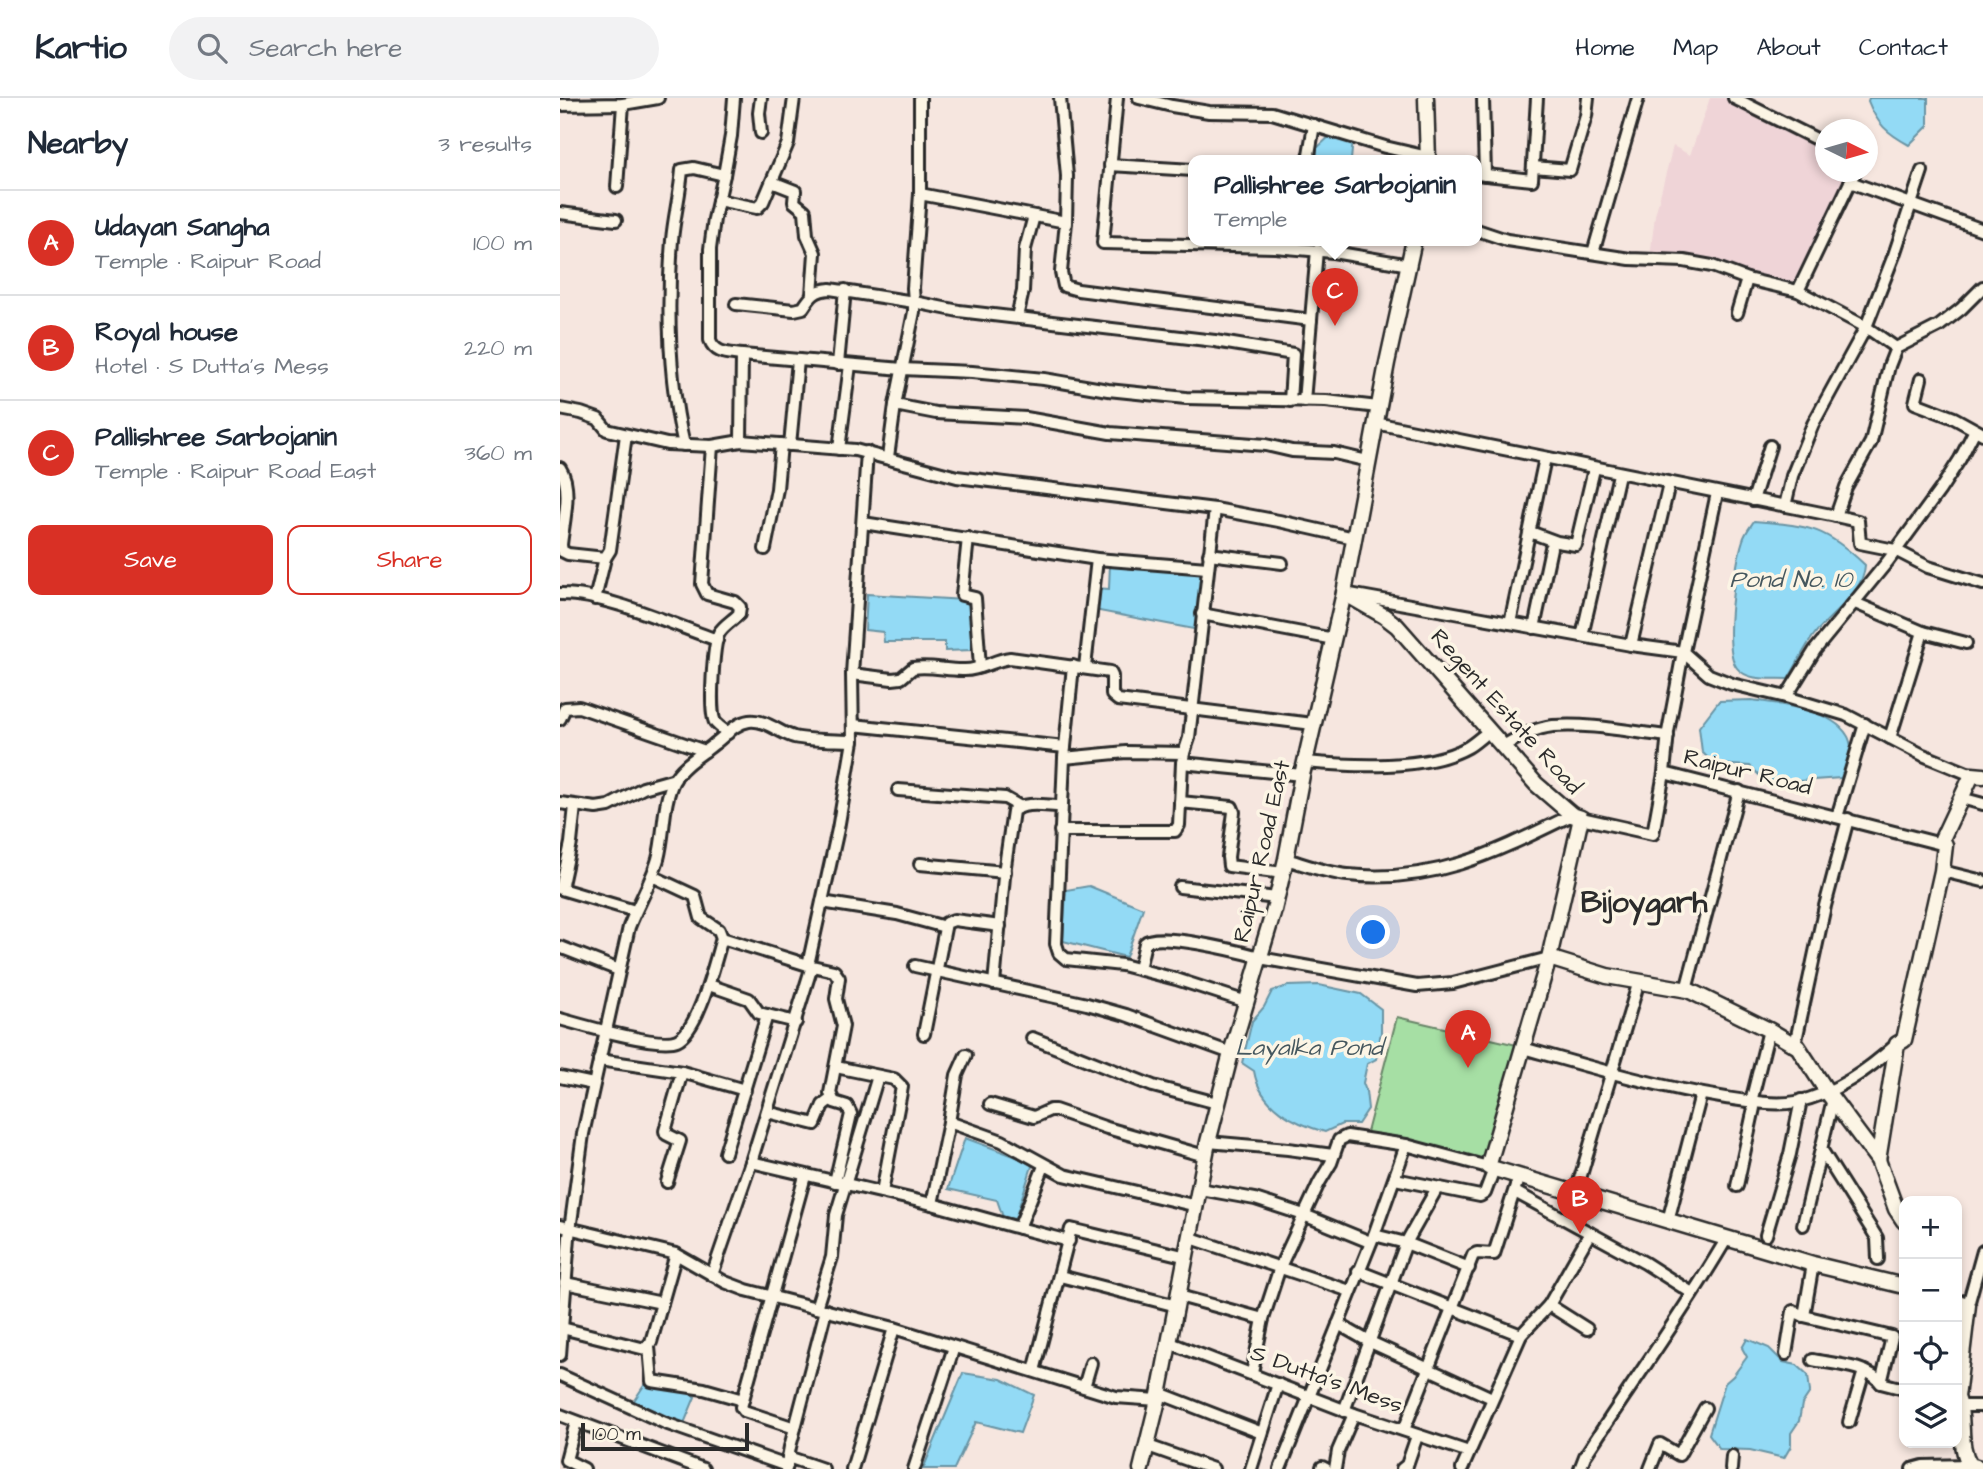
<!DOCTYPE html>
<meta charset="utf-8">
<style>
body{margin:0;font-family:"Architects Daughter",sans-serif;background:#f2f2f3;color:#1f2937}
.controls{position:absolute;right:21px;bottom:21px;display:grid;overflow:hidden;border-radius:14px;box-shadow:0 4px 10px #0003}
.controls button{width:63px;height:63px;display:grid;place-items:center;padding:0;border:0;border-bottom:2px solid #e0e1e3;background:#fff;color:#1f2937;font:35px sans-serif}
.compass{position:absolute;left:1255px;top:21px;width:63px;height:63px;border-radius:50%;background:#fff;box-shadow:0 4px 10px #0003;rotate:95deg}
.scale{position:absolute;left:21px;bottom:18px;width:168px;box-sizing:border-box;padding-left:7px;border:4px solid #2b2b2b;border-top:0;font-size:19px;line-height:24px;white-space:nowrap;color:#2b2b2b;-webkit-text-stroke:5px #fcf5e5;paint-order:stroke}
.you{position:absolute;left:814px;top:835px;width:24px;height:24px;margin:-18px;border:5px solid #fff;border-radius:50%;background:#1a73e8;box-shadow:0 0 0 10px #1a73e833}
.badge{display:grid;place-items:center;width:46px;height:46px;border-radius:50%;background:#d93025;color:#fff;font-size:23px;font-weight:700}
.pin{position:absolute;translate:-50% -58px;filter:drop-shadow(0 2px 4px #0008)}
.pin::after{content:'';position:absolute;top:37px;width:24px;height:21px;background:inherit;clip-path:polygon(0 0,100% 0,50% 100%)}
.popup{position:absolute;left:628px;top:57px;width:294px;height:91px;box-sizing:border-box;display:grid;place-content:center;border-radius:14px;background:#fff;filter:drop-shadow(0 2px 5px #0005);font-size:23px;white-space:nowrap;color:#747a83}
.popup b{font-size:26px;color:#1f2937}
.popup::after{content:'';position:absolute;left:50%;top:100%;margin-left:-14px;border:14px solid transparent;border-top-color:#fff}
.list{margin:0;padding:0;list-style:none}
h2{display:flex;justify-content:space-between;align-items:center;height:91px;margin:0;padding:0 28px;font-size:30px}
h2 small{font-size:23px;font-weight:400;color:#747a83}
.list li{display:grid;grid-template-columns:46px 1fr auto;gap:21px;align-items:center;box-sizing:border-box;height:105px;padding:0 28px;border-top:2px solid #e0e1e3}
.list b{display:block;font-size:26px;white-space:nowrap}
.list p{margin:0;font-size:23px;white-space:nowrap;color:#747a83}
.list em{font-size:23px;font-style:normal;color:#747a83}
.actions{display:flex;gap:14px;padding:21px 28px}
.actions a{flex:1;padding:16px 0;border:2px solid #d93025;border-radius:14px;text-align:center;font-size:24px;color:#d93025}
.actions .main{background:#d93025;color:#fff}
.icon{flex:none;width:38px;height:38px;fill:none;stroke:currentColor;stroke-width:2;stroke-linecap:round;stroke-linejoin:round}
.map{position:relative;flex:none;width:1423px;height:1371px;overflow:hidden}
header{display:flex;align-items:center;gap:42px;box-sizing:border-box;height:98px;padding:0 35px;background:#fff;border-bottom:2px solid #e0e1e3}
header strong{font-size:33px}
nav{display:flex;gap:38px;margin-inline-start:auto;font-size:24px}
.search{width:490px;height:63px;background:#f2f2f3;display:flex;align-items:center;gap:18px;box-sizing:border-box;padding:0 24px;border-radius:38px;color:#747a83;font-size:26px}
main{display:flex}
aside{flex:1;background:#fff}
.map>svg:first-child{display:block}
.built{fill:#efd4d7}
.green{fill:#a6dfa4;stroke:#688568;stroke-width:2}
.water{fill:#93daf5;stroke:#6994a4;stroke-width:2}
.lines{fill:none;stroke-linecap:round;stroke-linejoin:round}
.street-casing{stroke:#2b2b2b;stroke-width:16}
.secondary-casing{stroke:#2b2b2b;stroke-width:19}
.street{stroke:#fcf5e5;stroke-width:10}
.secondary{stroke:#fcf5e5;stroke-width:14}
.labels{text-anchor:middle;stroke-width:7;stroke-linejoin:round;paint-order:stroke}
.street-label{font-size:23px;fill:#2b2b2b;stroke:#fcf5e5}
.water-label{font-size:24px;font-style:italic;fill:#45575e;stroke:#fcf5e5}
.district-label{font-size:30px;font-weight:bold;fill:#2b2b2b;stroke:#fcf5e5}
</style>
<header>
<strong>Kartio</strong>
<div class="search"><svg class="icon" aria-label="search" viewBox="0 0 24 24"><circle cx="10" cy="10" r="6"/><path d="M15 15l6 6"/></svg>Search here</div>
<nav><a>Home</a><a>Map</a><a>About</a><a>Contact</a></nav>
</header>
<main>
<aside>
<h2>Nearby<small>3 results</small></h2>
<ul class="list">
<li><span class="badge">A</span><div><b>Udayan Sangha</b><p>Temple · Raipur Road</p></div><em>100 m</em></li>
<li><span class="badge">B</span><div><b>Royal house</b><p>Hotel · S Dutta's Mess</p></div><em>220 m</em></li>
<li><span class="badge">C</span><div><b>Pallishree Sarbojanin</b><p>Temple · Raipur Road East</p></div><em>360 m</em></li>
</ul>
<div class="actions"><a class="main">Save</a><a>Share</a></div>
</aside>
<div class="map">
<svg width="1423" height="1371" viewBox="0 0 1423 1371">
<rect width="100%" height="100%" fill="#f6e6df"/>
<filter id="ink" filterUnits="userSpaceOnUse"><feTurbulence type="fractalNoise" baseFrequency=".0143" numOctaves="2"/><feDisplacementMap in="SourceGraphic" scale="14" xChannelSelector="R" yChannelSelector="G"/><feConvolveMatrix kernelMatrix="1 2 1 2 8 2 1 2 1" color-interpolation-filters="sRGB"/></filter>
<g filter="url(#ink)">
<polygon class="built" points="1150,0 1166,0 1265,50 1266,74 1291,74 1235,195 1125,159 1090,159 1095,117 1113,48 1130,57"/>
<polygon class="green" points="837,919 961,948 926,1069 806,1038"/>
<g class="water">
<path d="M1309,0H1368V28L1349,47C1327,35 1317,26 1308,3Z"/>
<polygon points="772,36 793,41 791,62 757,62 757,50"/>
<path d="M1194,423C1249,428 1264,428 1305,467C1304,495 1270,516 1254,537C1244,550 1237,567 1228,581C1212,580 1188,584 1177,570C1162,551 1175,466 1183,442C1185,435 1190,429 1194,423Z"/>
<polygon points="550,465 645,476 639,532 534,512 537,490 549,491"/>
<polygon points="307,496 404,502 409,507 412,552 385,553 385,544 324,544 323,534 305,532"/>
<path d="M1192,602C1219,606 1271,611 1287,637C1290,641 1291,648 1292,653L1281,680L1225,684L1203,681L1190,668L1154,666L1142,654L1139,629L1159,603Z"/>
<polygon points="529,788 583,810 566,859 503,843 506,792"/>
<path d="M759,887L801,896L821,911V934L816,961L807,966L803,985L806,993L808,1011L798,1026H782L765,1034C734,1025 700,1009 694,973L682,965L692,923L704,909L712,893L728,888Z"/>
<polygon points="405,1040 473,1065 455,1121 443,1119 437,1102 388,1091"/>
<polygon points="1187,1241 1209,1250 1223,1264 1237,1267 1248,1277 1250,1294 1242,1306 1239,1323 1231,1335 1231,1348 1224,1360 1190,1352 1160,1351 1149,1336 1165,1285 1173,1278 1187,1259 1182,1250"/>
<polygon points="403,1275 441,1281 474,1297 460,1335 416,1324 394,1371 363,1371"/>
<polygon points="85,1286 119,1290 135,1299 123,1328 71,1307"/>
</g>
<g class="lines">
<defs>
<g id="street">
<polyline points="360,0 360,96"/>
<polyline points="500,0 507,78 506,124"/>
<polyline points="557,0 543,145 715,149 773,154 850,167"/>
<polyline points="579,0 612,8 649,14 712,15 825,49 868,59"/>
<polyline points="923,0 925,77"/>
<polyline points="1174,0 1266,46"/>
<polyline points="0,7 63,6 98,0"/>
<polyline points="201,35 199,15 201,0"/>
<polyline points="748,62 754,27"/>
<polyline points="550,67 633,72"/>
<polyline points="973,69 1010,72 1026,18 1028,0"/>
<polyline points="917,76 972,82 977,0"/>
<path d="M164,77L154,121L150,151V242C155,256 168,255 182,257"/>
<polyline points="212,84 235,93 234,104 245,113 247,137 255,155 252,197"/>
<polyline points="1290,84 1423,132"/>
<polyline points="57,89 63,6"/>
<polyline points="158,102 192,109 197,110 203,104 228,45 234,0"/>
<polyline points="0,115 56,122"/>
<polyline points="917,132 947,142 1070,161 1124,163 1152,168 1187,181 1238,193 1306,229 1336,250"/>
<polyline points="1033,155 1078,0"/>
<polyline points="1238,193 1295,74"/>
<path d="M176,206L234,212L243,210C251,198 255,192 270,191L354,204L353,190L360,96L506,124L501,174L504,188L518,192L751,222"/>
<polyline points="1177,215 1187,181"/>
<polyline points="457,219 463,193 465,151 474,118"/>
<polyline points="278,266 285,192"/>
<polyline points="1361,281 1355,305 1394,320 1423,336"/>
<polyline points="744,303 757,152"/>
<polyline points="335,307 376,315 466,320 550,335 706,347 732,353 774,355 808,363"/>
<polyline points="0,311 21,315 38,321 47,332 107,346 152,348 181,343 295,352 397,379 655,411 719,423 794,440"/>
<polyline points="815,325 1276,418 1286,389 1311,344 1329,268 1336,250 1379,228 1401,211 1423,189"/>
<polyline points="181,343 182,257 342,271 412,274 484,281 548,292 626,300 766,303 818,309"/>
<path d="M124,347C108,280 107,210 112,142C114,119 120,96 122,72L134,70L164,77L171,38L174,0"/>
<polyline points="230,347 238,262"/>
<path d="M152,348L142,486L147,496L175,504L180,509L179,516C173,522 163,528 159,535C153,547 149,613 155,624C158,628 164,632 168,635"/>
<polyline points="279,351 290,267"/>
<polyline points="328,359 335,307 354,214 354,204 399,213 655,243 733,256 730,303"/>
<path d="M0,370C13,390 3,425 1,447L2,453L8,456L45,460L50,452L66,337"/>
<polyline points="1157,395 1123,554 1149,577 1172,586 1226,599"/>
<polyline points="1193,402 1210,348"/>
<polyline points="1225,408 1232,378 1253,326 1306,229 1334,157 1362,73"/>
<polyline points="1276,418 1298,423 1300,445 1335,452 1368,469 1423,486"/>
<polyline points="303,425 537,461 647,470"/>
<polyline points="970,434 997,444 1016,447 1034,371"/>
<polyline points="408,440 402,497 415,500 420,569"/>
<polyline points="205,451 217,391 221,346"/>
<polyline points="649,456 722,465"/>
<path d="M0,496C44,495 114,527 157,542"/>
<polyline points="790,496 1071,547 1123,554 1108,634 1104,675 1385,747"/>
<polyline points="35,501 45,460"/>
<polyline points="1295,505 1363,534 1406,545"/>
<polyline points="642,516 774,541"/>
<polyline points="950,525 985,360"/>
<polyline points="974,530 991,450"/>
<polyline points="1022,538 1059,376"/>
<polyline points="1071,547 1109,386"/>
<polyline points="525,569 537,461"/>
<path d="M292,576L332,581L341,580L353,570C371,567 388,573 405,572C421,572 434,562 450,560L550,574L552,578V597L558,602L753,626"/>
<polyline points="0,621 5,610 19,609 145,653"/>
<polyline points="293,627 505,649 504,660 566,654 624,655 622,665 742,677"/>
<polyline points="1330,640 1363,534"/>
<path d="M943,648C959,639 975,630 993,628C1031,625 1071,634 1108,638"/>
<polyline points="505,649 513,568"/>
<polyline points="624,655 629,640 655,411"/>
<polyline points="504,660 496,846 499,855 506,861 562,867 616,881 687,904"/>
<path d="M745,664C790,668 866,673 908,649C915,645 922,638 929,633"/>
<polyline points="1412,677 1363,657 1286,617 1226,599 1255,552 1328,463 1380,392 1400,361 1415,332"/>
<polyline points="338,692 445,700 459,708"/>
<polyline points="1401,700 1423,706"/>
<polyline points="620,704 672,709 674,714 668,759 669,768 723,775"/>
<polyline points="0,705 36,710 49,708 83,690 115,681"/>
<polyline points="15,708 11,745 1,791 75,813"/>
<polyline points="1277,719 1305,626"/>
<polyline points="1021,720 1093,736 1104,675"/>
<polyline points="500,733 615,733 619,727 622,665"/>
<path d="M726,761C746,767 767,775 788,777C875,786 936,754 1012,717"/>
<polyline points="360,766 445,774"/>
<polyline points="1382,773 1423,783"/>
<polyline points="92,778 135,798 141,820 159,832 162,840"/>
<polyline points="620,789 717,800"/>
<polyline points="262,804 337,816 385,829"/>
<polyline points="0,849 59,872"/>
<polyline points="700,860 857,888 893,885 989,860"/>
<polyline points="355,868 527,906 566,917 671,955"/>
<path d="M579,871L585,845C597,833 681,854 700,859"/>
<path d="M434,886L445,768L453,713C465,703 486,708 501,708"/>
<polyline points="149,887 189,901 199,915 236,924"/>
<polyline points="1126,892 1179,693"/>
<path d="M0,921C21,927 99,950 117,942C139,932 155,863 162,840L248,867"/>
<polyline points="364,936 386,825 394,822 440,828"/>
<polyline points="472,940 593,988 657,1005"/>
<polyline points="1235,947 1265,808 1288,721"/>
<path d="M963,950C1030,969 1097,989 1166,1000C1186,1003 1216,1008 1236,1004C1275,996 1308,972 1337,946"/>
<polyline points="39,962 122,974 185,992"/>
<polyline points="276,969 334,981 342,989 322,1094"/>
<polyline points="0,979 33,986"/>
<polyline points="430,1006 474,1019 490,1012 495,1012 547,1030 645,1058"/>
<polyline points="207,1014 255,1026 263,1007 271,1001"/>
<polyline points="389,1024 397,977 406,957"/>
<polyline points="648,1044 728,1051 773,1057"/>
<polyline points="1261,1051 1317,1140 1318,1161"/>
<polyline points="165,1055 207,917"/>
<polyline points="191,1064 252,868"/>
<polyline points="835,1081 920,1098 925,1095 934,1071"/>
<polyline points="107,1084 120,1043 106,1036 105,1033 122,974"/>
<polyline points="275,1084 291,1016 287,1008 274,1004 270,995 283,928 276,901 279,880 274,873 248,867 278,731 293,643 292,576 307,354"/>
<polyline points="1177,1088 1194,1010 1191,1004 1209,932"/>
<polyline points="640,1091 695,1101 744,1117 810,1144"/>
<polyline points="955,1094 1085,1165 1132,1195"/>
<polyline points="1016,1094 1079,883"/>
<polyline points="372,1106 459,1130 484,1068"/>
<polyline points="1108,1123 1141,996"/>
<polyline points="1243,1127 1273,1001"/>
<polyline points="0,1128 116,1156 165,1184 186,1192 334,1230 556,1299 598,1302"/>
<polyline points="459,1130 509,1143"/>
<polyline points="814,1137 846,1145 909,1170"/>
<polyline points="1206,1137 1230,1056 1241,1002"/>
<polyline points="631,1140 790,1193"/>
<polyline points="798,1173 961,1237"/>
<polyline points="152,1177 191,1064 372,1106 389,1024 442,1043 504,1077 637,1108"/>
<polyline points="500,1178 617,1208"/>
<polyline points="5,1185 102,1205 116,1156"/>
<polyline points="619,1198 703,1221"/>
<polyline points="989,1207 1027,1231"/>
<polyline points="1408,1207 1423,1153"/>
<polyline points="256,1210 272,1159 276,1117 318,978"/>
<polyline points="1244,1218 1253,1166"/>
<polyline points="778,1226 808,1243 932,1300"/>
<polyline points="2,1230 85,1251 91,1244 102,1205"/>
<polyline points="610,1245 794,1316 909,1354"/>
<polyline points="89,1249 92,1283 144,1291 183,1302"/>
<polyline points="1226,1256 1233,1213 1244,1218 1332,1239 1321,1285"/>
<path d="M0,1257L9,1139L23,1036L69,829C78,806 91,785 98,761C105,735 102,706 114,682C122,667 141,657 154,646C165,638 175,625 189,623C206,621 219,635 234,639C253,643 274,642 293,643"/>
<path d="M1253,1262C1274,1266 1309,1268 1321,1285L1344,1291"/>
<polyline points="474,1273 511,1131 627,1159"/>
<polyline points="692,1275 703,1221 720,1169 759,1085 771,1065 779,1042 787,1038 846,1047 928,1069"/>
<polyline points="0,1277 105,1325 227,1368"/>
<polyline points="524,1289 531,1265"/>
<polyline points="599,1295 702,1335"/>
<polyline points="1400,1308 1423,1308"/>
<polyline points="784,1313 846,1145 877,1090"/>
<polyline points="0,1317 143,1371"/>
<polyline points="16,1324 6,1362 24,1371"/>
<polyline points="1289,1324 1304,1273"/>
<polyline points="235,1330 184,1313 181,1309 245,1078"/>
<polyline points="844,1332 913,1157 917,1155 934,1156 959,1078"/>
<polyline points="588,1348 653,1371"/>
<polyline points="228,1359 263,1371"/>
<polyline points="762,1369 766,1371"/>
<polyline points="226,1371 230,1349 266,1212"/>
<polyline points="292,1371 334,1230"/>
<polyline points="354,1371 394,1249"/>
<polyline points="691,1371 718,1286"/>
<polyline points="720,1371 814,1137 846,1047"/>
<polyline points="775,1371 778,1353 794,1316"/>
<polyline points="842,1371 847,1367 857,1338"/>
<polyline points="902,1371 961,1237 989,1207 1030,1135"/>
<path d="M1020,1371L1025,1358C1072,1285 1124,1214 1167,1140"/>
<polyline points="1090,1371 1100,1346 1119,1357 1145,1310"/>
<polyline points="1171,1371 1172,1358"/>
<polyline points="1352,1371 1363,1368 1410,1367"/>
</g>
<g id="secondary">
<polyline points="866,0 868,62"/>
<polyline points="784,495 824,518 837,528 976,686 1012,717 1021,720 989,860 928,1069 1253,1166 1344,1188"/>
<polyline points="989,860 1047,878 1128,892 1209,932 1238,949 1268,995 1318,1062 1336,1111 1344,1123"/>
<polyline points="1318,1062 1337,946 1344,942 1382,773 1385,747 1382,741 1412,677 1423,678"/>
<path d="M1397,1204L1408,1207L1397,1299C1406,1322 1397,1346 1410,1367L1423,1371"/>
<polyline points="581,1371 598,1302 648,1044 671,955 714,812 726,761 742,677 784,495 827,265 854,142"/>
</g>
</defs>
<use href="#street" class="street-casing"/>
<use href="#secondary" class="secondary-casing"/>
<use href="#street" class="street"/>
<use href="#secondary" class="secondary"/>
</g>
</g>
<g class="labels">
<g class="street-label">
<text transform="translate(947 613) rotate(48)" y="8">Regent Estate Road</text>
<text transform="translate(1188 673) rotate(14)" y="8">Raipur Road</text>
<text transform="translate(701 753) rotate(-77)" y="8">Raipur Road East</text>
<text transform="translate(767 1280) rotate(20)" y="8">S Dutta's Mess</text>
</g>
<g class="water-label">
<text x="1231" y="489">Pond No. 10</text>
<text x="749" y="957">Layalka Pond</text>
</g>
<g class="district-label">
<text x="1084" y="814">Bijoygarh</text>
</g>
</g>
</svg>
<div class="controls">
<button>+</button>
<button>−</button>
<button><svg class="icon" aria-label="locate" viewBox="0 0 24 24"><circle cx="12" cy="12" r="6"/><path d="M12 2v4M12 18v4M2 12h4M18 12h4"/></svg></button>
<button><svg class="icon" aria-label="layers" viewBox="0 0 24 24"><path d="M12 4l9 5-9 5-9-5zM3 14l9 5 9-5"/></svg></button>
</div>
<svg class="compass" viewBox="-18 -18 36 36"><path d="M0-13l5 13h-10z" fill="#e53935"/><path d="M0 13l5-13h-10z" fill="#747a83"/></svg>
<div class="scale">100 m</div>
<div class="you"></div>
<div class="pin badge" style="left:908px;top:970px">A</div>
<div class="pin badge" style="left:1020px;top:1136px">B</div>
<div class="pin badge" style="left:775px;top:228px">C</div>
<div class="popup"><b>Pallishree Sarbojanin</b>Temple</div>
</div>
</main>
